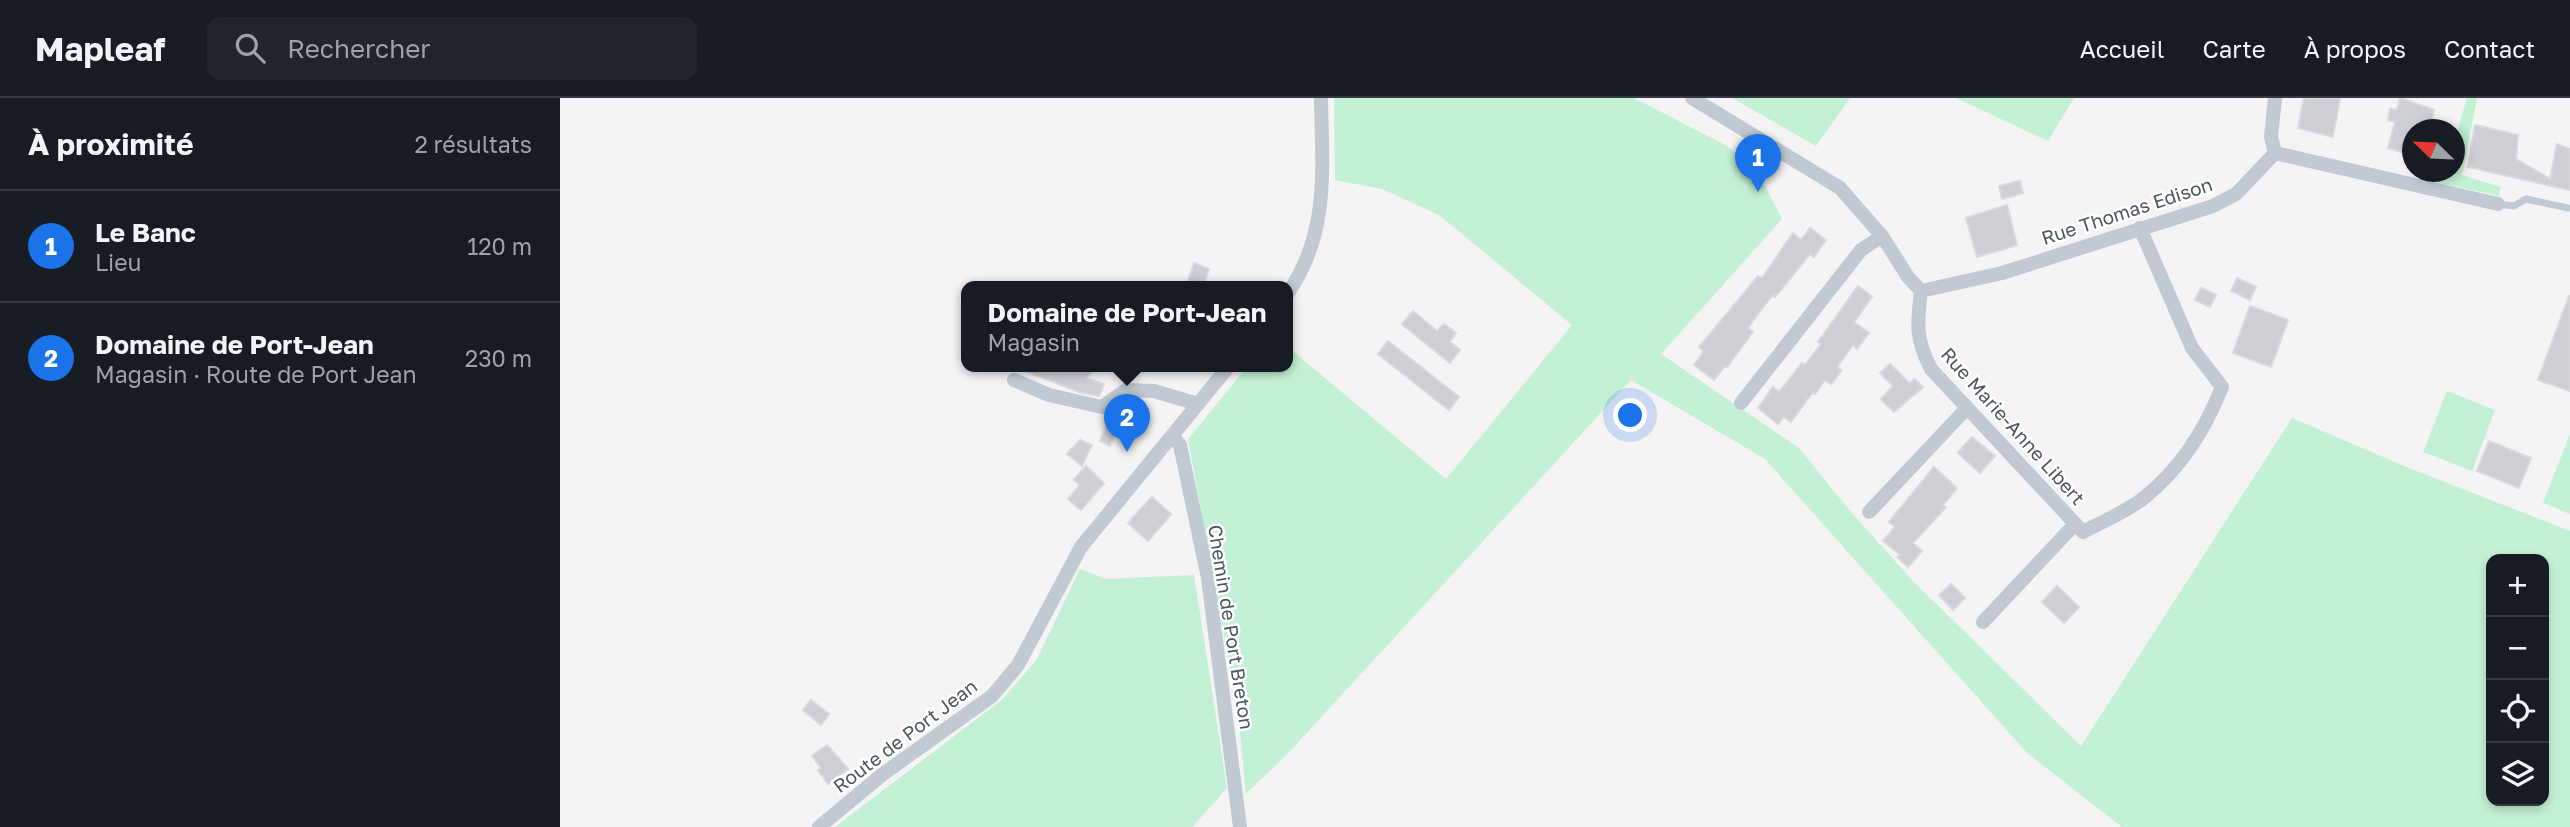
<!DOCTYPE html>
<html lang="fr">
<meta charset="utf-8">
<style>
body{margin:0;font-family:"Golos Text",sans-serif;background:#20242c;color:#f1f3f6}
.controls{position:absolute;right:21px;bottom:21px;display:grid;overflow:hidden;border-radius:14px;box-shadow:0 4px 10px #0003}
.controls button{width:63px;height:63px;display:grid;place-items:center;padding:0;border:0;border-bottom:2px solid #363941;background:#171b24;color:#f1f3f6;font:35px sans-serif}
.compass{position:absolute;left:1842px;top:21px;width:63px;height:63px;border-radius:50%;background:#171b24;box-shadow:0 4px 10px #0003;rotate:293deg}
.you{position:absolute;left:1071px;top:318px;width:24px;height:24px;margin:-18px;border:5px solid #fff;border-radius:50%;background:#1a73e8;box-shadow:0 0 0 10px #1a73e833}
.badge{display:grid;place-items:center;width:46px;height:46px;border-radius:50%;background:#1a73e8;color:#fff;font-size:23px;font-weight:700}
.pin{position:absolute;translate:-50% -58px;filter:drop-shadow(0 2px 4px #0008)}
.pin::after{content:'';position:absolute;top:37px;width:24px;height:21px;background:inherit;clip-path:polygon(0 0,100% 0,50% 100%)}
.popup{position:absolute;left:401px;top:183px;width:332px;height:91px;box-sizing:border-box;display:grid;place-content:center;border-radius:14px;background:#171b24;filter:drop-shadow(0 2px 5px #0005);font-size:23px;white-space:nowrap;color:#9ea1a6}
.popup b{font-size:26px;color:#f1f3f6}
.popup::after{content:'';position:absolute;left:50%;top:100%;margin-left:-14px;border:14px solid transparent;border-top-color:#171b24}
.list{margin:0;padding:0;list-style:none}
h2{display:flex;justify-content:space-between;align-items:center;height:91px;margin:0;padding:0 28px;font-size:30px}
h2 small{font-size:23px;font-weight:400;color:#9ea1a6}
.list li{display:grid;grid-template-columns:46px 1fr auto;gap:21px;align-items:center;box-sizing:border-box;height:112px;padding:0 28px;border-top:2px solid #363941}
.list b{display:block;font-size:26px;white-space:nowrap}
.list p{margin:0;font-size:23px;white-space:nowrap;color:#9ea1a6}
.list em{font-size:23px;font-style:normal;color:#9ea1a6}
.icon{flex:none;width:38px;height:38px;fill:none;stroke:currentColor;stroke-width:2;stroke-linecap:round;stroke-linejoin:round}
.map{position:relative;flex:none;width:2010px;height:729px;overflow:hidden}
header{display:flex;align-items:center;gap:42px;box-sizing:border-box;height:98px;padding:0 35px;background:#171b24;border-bottom:2px solid #363941}
header strong{font-size:33px}
nav{display:flex;gap:38px;margin-inline-start:auto;font-size:24px}
.search{width:490px;height:63px;background:#20242c;display:flex;align-items:center;gap:18px;box-sizing:border-box;padding:0 24px;border-radius:14px;color:#9ea1a6;font-size:26px}
main{display:flex}
aside{flex:1;background:#171b24}
.map>svg:first-child{display:block}
.green{fill:#c3f1d5;fill-rule:evenodd}
.building{fill:#cdcfd5;stroke:#d7d9de;stroke-width:2}
.lines{fill:none;stroke-linecap:round;stroke-linejoin:round}
.lane{stroke:#c1cad2;stroke-width:7}
.street{stroke:#c1cad2;stroke-width:14}
.labels{text-anchor:middle;stroke-width:5;stroke-linejoin:round;paint-order:stroke}
.street-label{font-size:19px;fill:#4a5661;stroke:#fff}
</style>
<header>
<strong>Mapleaf</strong>
<div class="search"><svg class="icon" aria-label="search" viewBox="0 0 24 24"><circle cx="10" cy="10" r="6"/><path d="M15 15l6 6"/></svg>Rechercher</div>
<nav><a>Accueil</a><a>Carte</a><a>À propos</a><a>Contact</a></nav>
</header>
<main>
<aside>
<h2>À proximité<small>2 résultats</small></h2>
<ul class="list">
<li><span class="badge">1</span><div><b>Le Banc</b><p>Lieu</p></div><em>120 m</em></li>
<li><span class="badge">2</span><div><b>Domaine de Port-Jean</b><p>Magasin · Route de Port Jean</p></div><em>230 m</em></li>
</ul>
</aside>
<div class="map">
<svg width="2010" height="729" viewBox="0 0 2010 729">
<rect width="100%" height="100%" fill="#f5f3f3"/>
<g class="green">
<path d="M774,0H1074L1167,48L1199,76L1222,121L1101,256L1239,350L1291,414L1354,484L1521,648L1732,320L1849,370L2010,433V729H1562L1467,655L1205,361L1071,282L732,651L686,696L678,615L628,341L688,268H728V249L886,381L1012,227L879,117L822,91L775,82ZM1931,461H1984V703H1931Z"/>
<polygon points="1172,0 1290,0 1256,48"/>
<polygon points="1396,0 1514,0 1488,43"/>
<polygon points="1907,0 1917,0 1902,77 1941,89 1939,98 1870,83 1871,74 1895,74 1895,33 1898,31"/>
<polygon points="1887,293 1935,312 1912,373 1863,354"/>
<polygon points="2010,336 2010,416 1983,405"/>
<polygon points="520,471 546,481 634,477 667,690 632,729 275,729 443,601 477,561"/>
</g>
<g class="building">
<polygon points="1744,0 1780,0 1773,39 1738,30"/>
<polygon points="1840,0 1874,12 1870,32 1852,32 1852,57 1828,50 1835,24 1828,22 1830,11 1837,12"/>
<polygon points="1915,27 1958,37 1956,61 1990,81 1997,46 2010,51 2010,92 1908,69"/>
<polygon points="1460,83 1463,95 1442,101 1439,88"/>
<polygon points="1447,107 1457,147 1417,159 1406,120"/>
<polygon points="1250,130 1266,142 1254,159 1250,156 1215,199 1213,197 1203,209 1188,230 1193,234 1167,269 1165,268 1154,282 1134,267 1144,253 1139,249 1198,178 1202,180 1233,135 1241,142"/>
<polygon points="634,165 649,171 643,188 626,188"/>
<polygon points="1677,180 1696,189 1690,202 1671,193"/>
<polygon points="1298,188 1312,199 1294,224 1309,235 1297,251 1293,247 1277,269 1282,272 1271,286 1265,282 1255,296 1252,295 1231,324 1224,319 1218,326 1198,310 1213,289 1219,294 1242,265 1245,267 1261,246 1258,244"/>
<polygon points="1641,190 1656,197 1650,209 1635,202"/>
<polygon points="2009,198 2010,198 2010,293 1978,282"/>
<polygon points="1690,208 1728,222 1711,269 1673,255"/>
<polygon points="853,213 877,233 884,226 896,235 890,244 900,252 890,265 842,226"/>
<polygon points="828,243 899,299 889,312 818,256"/>
<polygon points="1330,266 1350,286 1354,281 1363,289 1334,314 1321,301 1333,288 1320,275"/>
<polygon points="452,268 537,268 526,280 544,286 539,298 519,294"/>
<polygon points="548,324 558,330 550,348 540,343"/>
<polygon points="1412,339 1435,358 1420,375 1398,355"/>
<polygon points="520,342 532,347 522,368 507,356"/>
<polygon points="1929,343 1971,360 1959,390 1917,373"/>
<polygon points="526,368 544,385 521,412 508,401 520,387 514,382"/>
<polygon points="1374,369 1397,390 1383,407 1386,409 1353,445 1362,453 1348,469 1337,459 1340,457 1323,443 1335,429 1329,424"/>
<polygon points="592,399 611,416 588,443 568,425"/>
<polygon points="1391,486 1405,500 1393,512 1379,497"/>
<polygon points="1497,488 1519,509 1504,525 1482,504"/>
<polygon points="251,602 269,616 261,627 243,612"/>
<polygon points="267,647 288,671 268,686 258,672 261,670 252,658"/>
</g>
<g class="lines">
<polyline class="lane" points="1938,106 1954,108 1966,101 2008,110"/>
<g class="street">
<polyline points="1132,0 1280,90 1322,138 1348,179 1361,193"/>
<polyline points="1715,0 1711,39 1715,55"/>
<polyline points="1715,55 1938,106"/>
<path d="M1361,193C1357,226 1355,240 1371,271L1523,434C1543,423 1567,414 1585,399C1621,370 1645,332 1662,289L1632,250L1580,130"/>
<polyline points="1361,193 1442,175 1653,108 1676,96 1715,55"/>
<path d="M728,195C770,134 762,70 761,0"/>
<polyline points="454,282 489,297 542,309 566,292 594,293 638,306"/>
<polyline points="1181,305 1301,152 1322,138"/>
<polyline points="613,338 620,347 648,480 680,729"/>
<polyline points="1309,414 1407,310"/>
<polyline points="1423,524 1515,426"/>
<polyline points="259,729 323,676 432,598 458,567 521,449 669,268"/>
</g>
</g>
<g class="labels">
<g class="street-label">
<text transform="translate(1567 113) rotate(-18)" y="7">Rue Thomas Edison</text>
<text transform="translate(1453 328) rotate(48)" y="7">Rue Marie-Anne Libert</text>
<text transform="translate(671 529) rotate(81)" y="7">Chemin de Port Breton</text>
<text transform="translate(345 638) rotate(-37)" y="7">Route de Port Jean</text>
</g>
</g>
</svg>
<div class="controls">
<button>+</button>
<button>−</button>
<button><svg class="icon" aria-label="locate" viewBox="0 0 24 24"><circle cx="12" cy="12" r="6"/><path d="M12 2v4M12 18v4M2 12h4M18 12h4"/></svg></button>
<button><svg class="icon" aria-label="layers" viewBox="0 0 24 24"><path d="M12 4l9 5-9 5-9-5zM3 14l9 5 9-5"/></svg></button>
</div>
<svg class="compass" viewBox="-18 -18 36 36"><path d="M0-13l5 13h-10z" fill="#e53935"/><path d="M0 13l5-13h-10z" fill="#9ea1a6"/></svg>
<div class="you"></div>
<div class="pin badge" style="left:1198px;top:94px">1</div>
<div class="pin badge" style="left:567px;top:354px">2</div>
<div class="popup"><b>Domaine de Port-Jean</b>Magasin</div>
</div>
</main>
